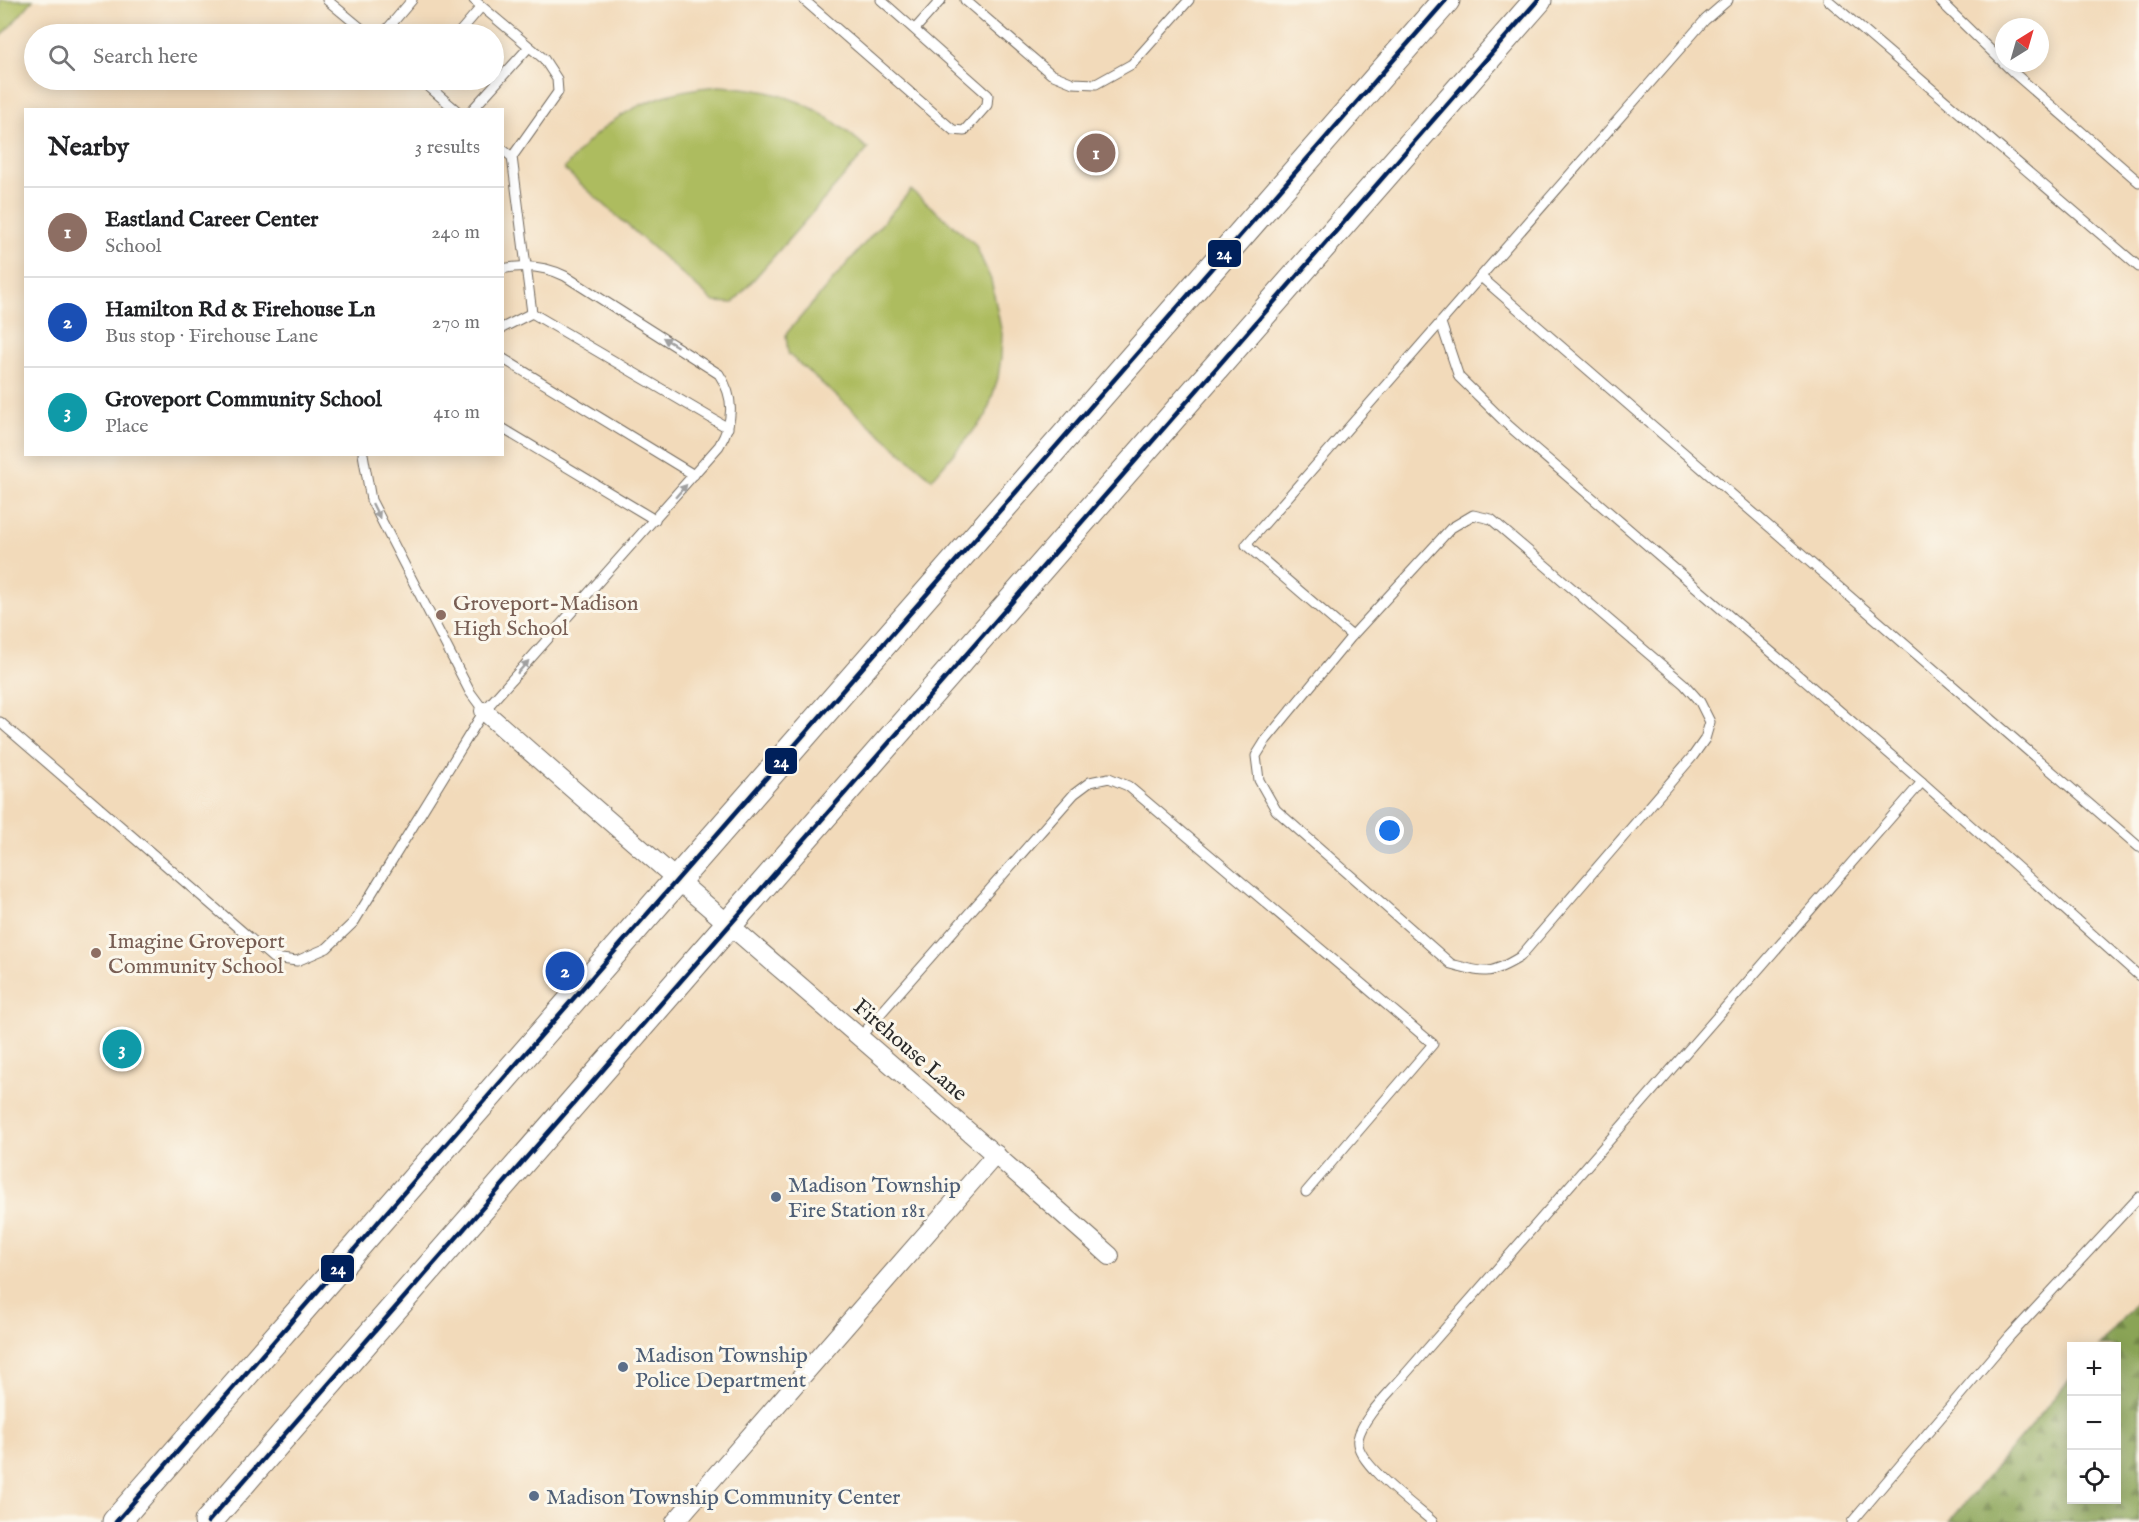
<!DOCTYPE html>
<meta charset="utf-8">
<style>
body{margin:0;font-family:"IM FELL English",serif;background:#f6f6f6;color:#202124}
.controls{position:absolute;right:18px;bottom:18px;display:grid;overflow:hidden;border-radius:0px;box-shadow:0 3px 15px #0003}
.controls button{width:54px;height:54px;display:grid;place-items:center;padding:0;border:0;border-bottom:2px solid #e0e0e0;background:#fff;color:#202124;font:30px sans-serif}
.compass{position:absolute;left:1995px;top:18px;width:54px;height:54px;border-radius:50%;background:#fff;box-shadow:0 3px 15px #0003;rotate:37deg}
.you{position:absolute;left:1390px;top:831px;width:21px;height:21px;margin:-15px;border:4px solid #fff;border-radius:50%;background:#1a73e8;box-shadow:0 0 0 9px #1a73e833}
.badge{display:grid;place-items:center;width:39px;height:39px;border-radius:50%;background:#c8321e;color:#fff;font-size:20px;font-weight:700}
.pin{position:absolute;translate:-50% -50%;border:3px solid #fff;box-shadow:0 2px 6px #0006}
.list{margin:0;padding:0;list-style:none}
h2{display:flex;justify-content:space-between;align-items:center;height:78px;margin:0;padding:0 24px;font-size:26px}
h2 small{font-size:20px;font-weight:400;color:#757577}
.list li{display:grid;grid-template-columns:39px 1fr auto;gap:18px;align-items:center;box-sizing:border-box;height:90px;padding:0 24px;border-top:2px solid #e0e0e0}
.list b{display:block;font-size:22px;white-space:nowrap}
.list p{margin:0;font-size:20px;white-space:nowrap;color:#757577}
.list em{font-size:20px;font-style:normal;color:#757577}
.icon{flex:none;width:33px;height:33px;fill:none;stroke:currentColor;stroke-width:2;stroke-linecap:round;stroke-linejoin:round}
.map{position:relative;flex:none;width:2139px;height:1522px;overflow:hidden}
.search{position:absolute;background:#fff;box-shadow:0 3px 15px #0003;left:24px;top:24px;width:480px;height:66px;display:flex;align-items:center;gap:15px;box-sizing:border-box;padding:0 21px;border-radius:33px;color:#757577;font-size:22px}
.panel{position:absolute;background:#fff;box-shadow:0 3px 15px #0003;left:24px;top:108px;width:480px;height:348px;border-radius:0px}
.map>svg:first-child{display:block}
.grass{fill:#adbc5f;stroke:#6c7445;stroke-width:1.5}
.forest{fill:url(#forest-firs);stroke:#5a6840;stroke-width:1.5}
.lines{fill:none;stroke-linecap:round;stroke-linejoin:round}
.service-casing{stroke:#71685d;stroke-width:11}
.minor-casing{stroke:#71685d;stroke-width:20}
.primary-casing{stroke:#71685d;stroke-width:29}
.service{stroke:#fff;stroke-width:9}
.minor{stroke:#fff;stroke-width:18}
.primary{stroke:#fff;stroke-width:27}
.bus-1-casing{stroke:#fbf7ec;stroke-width:9}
.bus-1{stroke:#00205b;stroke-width:4.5}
.oneway{fill:#a0a0a0}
.education-dot{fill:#8d6e63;stroke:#fbf7ec;stroke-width:2}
.service-dot{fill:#5c6f8a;stroke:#fbf7ec;stroke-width:2}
.labels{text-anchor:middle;stroke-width:6;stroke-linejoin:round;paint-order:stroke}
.education-label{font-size:22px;fill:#785e54;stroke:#fbf7ec;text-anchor:start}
.street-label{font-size:22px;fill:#2b2b2b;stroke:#fbf7ec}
.service-label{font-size:22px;fill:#4e5e75;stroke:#fbf7ec;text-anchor:start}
.line-badge{stroke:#fbf7ec;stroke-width:2}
.badge-label{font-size:16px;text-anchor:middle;font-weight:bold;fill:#fff}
</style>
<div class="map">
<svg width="2139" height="1522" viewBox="0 0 2139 1522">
<defs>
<pattern id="forest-firs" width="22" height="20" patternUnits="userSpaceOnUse" patternTransform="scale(1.5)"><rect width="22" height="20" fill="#8aa456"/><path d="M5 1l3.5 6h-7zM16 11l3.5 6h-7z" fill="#718647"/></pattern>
</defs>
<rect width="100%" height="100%" fill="#fbf7ec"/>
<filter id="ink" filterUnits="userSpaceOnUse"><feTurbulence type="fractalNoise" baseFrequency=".0167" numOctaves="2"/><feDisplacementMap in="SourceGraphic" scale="12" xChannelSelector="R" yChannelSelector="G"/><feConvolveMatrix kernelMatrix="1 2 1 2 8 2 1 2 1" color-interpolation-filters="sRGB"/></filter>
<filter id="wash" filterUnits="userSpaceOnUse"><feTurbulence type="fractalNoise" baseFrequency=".008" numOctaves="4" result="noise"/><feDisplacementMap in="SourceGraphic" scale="24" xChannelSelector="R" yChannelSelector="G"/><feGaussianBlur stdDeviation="1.35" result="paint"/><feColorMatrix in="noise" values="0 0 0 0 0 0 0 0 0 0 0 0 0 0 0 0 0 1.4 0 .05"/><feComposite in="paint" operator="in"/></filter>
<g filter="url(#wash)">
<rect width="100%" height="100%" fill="#f2daba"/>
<g class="grass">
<polygon points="0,0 33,0 0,38"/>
<path d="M719,86C786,89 819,106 868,149L733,303L714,302L564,169C573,159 582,147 592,138C627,105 672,89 719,86Z"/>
<polygon points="911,190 975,244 991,280 1002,334 1001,357 998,378 986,416 932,479 788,354 786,334"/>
</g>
<polygon class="forest" points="2139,1299 2139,1522 1949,1522 2071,1378 2072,1500 2116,1500 2116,1346 2099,1346"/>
</g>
<g filter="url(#ink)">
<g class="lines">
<defs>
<g id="service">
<polyline points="327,0 368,34"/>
<polyline points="474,0 544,59 557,79 558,92 512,157"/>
<polyline points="804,0 953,130 964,131 987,105 988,95 881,0"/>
<polyline points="965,0 1051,74 1073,83 1096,84 1132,64 1189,0"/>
<polyline points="1828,0 2139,267"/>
<polyline points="1939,0 2014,73 2139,182"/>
<polyline points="915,29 941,0"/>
<polyline points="383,34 412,0"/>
<polyline points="458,34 481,7"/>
<polyline points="421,80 456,110"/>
<polyline points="472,110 529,47"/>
<polyline points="502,149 512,157 532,313 728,428"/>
<polyline points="1481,277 2139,847"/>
<polyline points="502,328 532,313"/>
<polyline points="502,358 694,475"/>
<polyline points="502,428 655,520"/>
<polyline points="363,454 371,500 470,692 484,711"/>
<path d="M1473,515L1491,519L1684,684L1700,702L1710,722L1705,739L1693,756L1520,957C1489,976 1485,973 1451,964L1276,810L1259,780L1256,756L1266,740L1352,636L1451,528Z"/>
<polyline points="1352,636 1246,545 1705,20 1728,0"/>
<path d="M0,722L273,958L297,961L327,948L354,922L484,711L719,446C734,421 735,398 719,374L565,276C545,266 525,264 502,269"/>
<polyline points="1922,782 2139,976"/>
<polyline points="860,1037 1074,794 1090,782 1109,778 1128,786 1433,1044 1306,1192"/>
<path d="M1433,1522C1416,1507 1353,1461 1358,1439C1362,1419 1387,1395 1401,1379L1922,782L1509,426L1459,377L1441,323"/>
<polyline points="1852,1522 2010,1336 2139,1197"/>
</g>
<g id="minor">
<path d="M484,711C691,895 904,1072 1110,1256"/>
<polyline points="675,1522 996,1154"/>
</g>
<g id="primary">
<polyline points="116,1522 1446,0"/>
<polyline points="208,1522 729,924 1538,0"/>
</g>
</defs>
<use href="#service" class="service-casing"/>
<use href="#minor" class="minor-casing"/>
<use href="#primary" class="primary-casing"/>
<use href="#service" class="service"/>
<use href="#minor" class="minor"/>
<use href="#primary" class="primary"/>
<defs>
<g id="bus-1">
<polyline points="116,1522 1446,0"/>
<polyline points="208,1522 1538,0"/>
</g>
</defs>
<use href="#bus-1" class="bus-1-casing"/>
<use href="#bus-1" class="bus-1"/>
</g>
<defs><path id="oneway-solid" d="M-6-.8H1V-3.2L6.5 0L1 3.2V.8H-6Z" transform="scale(1.5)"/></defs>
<g class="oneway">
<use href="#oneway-solid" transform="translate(670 342) rotate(-148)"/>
<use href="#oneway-solid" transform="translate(681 491) rotate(-49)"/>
<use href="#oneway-solid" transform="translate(376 511) rotate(64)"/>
<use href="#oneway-solid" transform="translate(523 667) rotate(-48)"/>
</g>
</g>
<g class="education-dot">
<circle cx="441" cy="615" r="6"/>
<circle cx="96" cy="953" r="6"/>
</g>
<g class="service-dot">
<circle cx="776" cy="1197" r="6"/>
<circle cx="623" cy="1367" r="6"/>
<circle cx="534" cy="1496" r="6"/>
</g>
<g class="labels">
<g class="education-label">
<text x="453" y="610">Groveport-Madison<tspan x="453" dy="25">High School</tspan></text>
<text x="108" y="948">Imagine Groveport<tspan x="108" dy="25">Community School</tspan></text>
</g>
<g class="street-label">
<text transform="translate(911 1049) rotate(41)" y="8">Firehouse Lane</text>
</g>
<g class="service-label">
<text x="788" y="1192">Madison Township<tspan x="788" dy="25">Fire Station 181</tspan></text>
<text x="635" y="1362">Madison Township<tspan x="635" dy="25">Police Department</tspan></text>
<text x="546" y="1504">Madison Township Community Center</text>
</g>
</g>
<g class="line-badge">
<rect x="1207" y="239" width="35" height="29" rx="6" fill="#00205b"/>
<rect x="764" y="747" width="34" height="28" rx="6" fill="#00205b"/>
<rect x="320" y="1254" width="35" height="29" rx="6" fill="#00205b"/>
</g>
<g class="badge-label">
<text x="1224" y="259">24</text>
<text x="781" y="767">24</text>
<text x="338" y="1274">24</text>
</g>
</svg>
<div class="controls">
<button>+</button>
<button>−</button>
<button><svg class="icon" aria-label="locate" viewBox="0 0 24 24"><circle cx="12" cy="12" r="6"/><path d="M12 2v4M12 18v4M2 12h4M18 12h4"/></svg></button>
</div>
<svg class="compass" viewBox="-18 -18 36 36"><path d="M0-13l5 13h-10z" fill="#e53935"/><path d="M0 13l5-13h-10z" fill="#757577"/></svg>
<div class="you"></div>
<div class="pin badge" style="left:1096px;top:153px;background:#8d6e63">1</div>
<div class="pin badge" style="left:565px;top:971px;background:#1a4fb4">2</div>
<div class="pin badge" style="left:122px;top:1049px;background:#0f9aa8">3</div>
<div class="search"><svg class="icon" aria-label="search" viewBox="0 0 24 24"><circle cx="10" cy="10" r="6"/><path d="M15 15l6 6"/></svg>Search here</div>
<section class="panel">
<h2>Nearby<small>3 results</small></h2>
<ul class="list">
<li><span class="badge" style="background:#8d6e63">1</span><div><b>Eastland Career Center</b><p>School</p></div><em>240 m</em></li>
<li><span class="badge" style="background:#1a4fb4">2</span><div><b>Hamilton Rd &amp; Firehouse Ln</b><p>Bus stop · Firehouse Lane</p></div><em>270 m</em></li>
<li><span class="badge" style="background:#0f9aa8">3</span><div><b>Groveport Community School</b><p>Place</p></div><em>410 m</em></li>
</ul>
</section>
</div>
